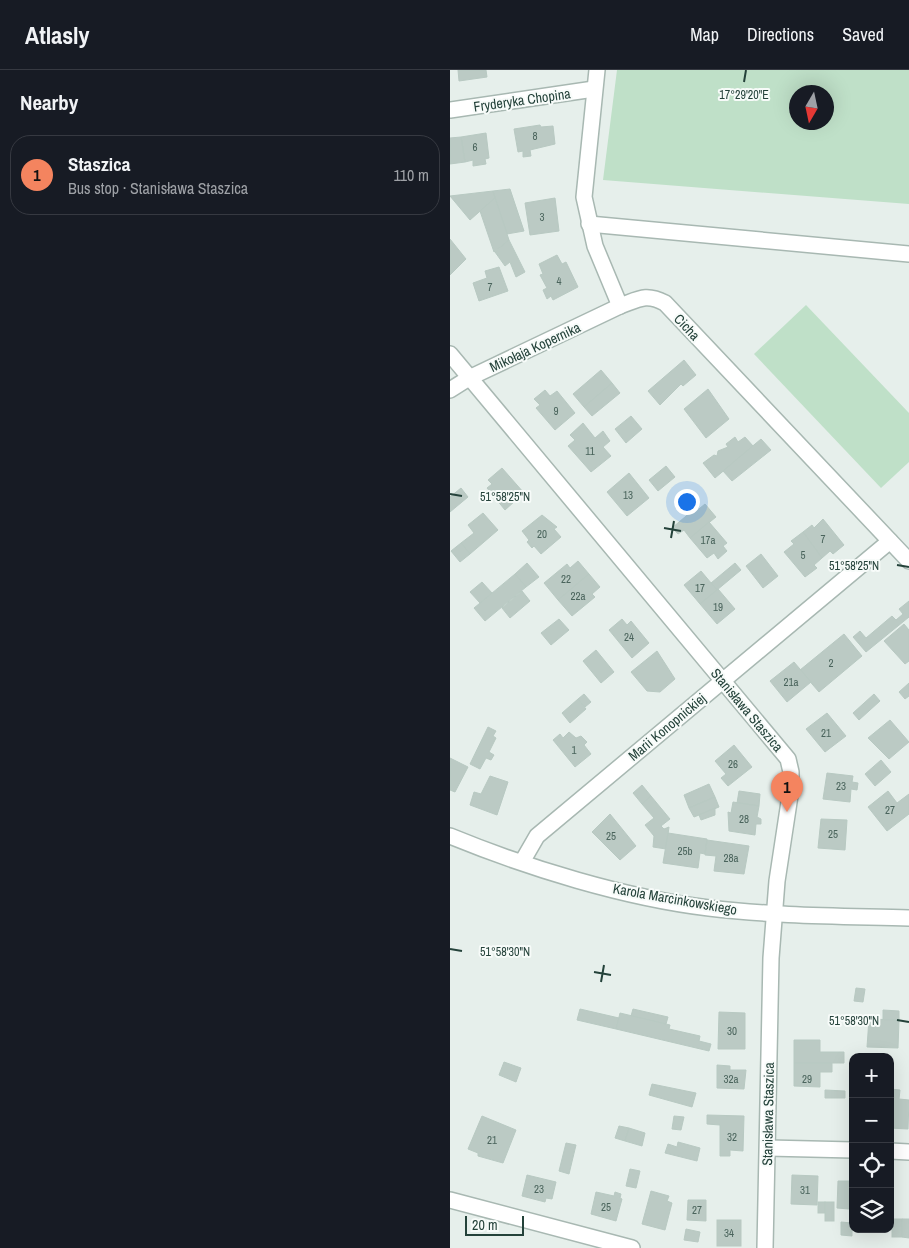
<!DOCTYPE html>
<meta charset="utf-8">
<style>
body{margin:0;font-family:"Archivo Narrow",sans-serif;background:#20242c;color:#f1f3f6}
.controls{position:absolute;right:15px;bottom:15px;display:grid;overflow:hidden;border-radius:10px;box-shadow:0 5px 20px #0002}
.controls button{width:45px;height:45px;display:grid;place-items:center;padding:0;border:0;border-bottom:1px solid #363941;background:#171b24;color:#f1f3f6;font:25px sans-serif}
.compass{position:absolute;left:339px;top:15px;width:45px;height:45px;border-radius:50%;background:#171b24;box-shadow:0 5px 20px #0002;rotate:189deg}
.scale{position:absolute;left:15px;bottom:12px;width:59px;box-sizing:border-box;padding-left:5px;border:2px solid #24423a;border-top:0;font-size:14px;line-height:18px;white-space:nowrap;color:#24423a;-webkit-text-stroke:4px #f7fbf9;paint-order:stroke}
.you{position:absolute;left:236px;top:431px;width:18px;height:18px;margin:-12px;border:4px solid #fff;border-radius:50%;background:#1a73e8;box-shadow:0 0 0 8px #1a73e833}
.badge{display:grid;place-items:center;width:32px;height:32px;border-radius:50%;background:#f4845f;color:#111;font-size:16px;font-weight:700}
.pin{position:absolute;translate:-50% -41px;filter:drop-shadow(0 1px 2px #0008)}
.pin::after{content:'';position:absolute;top:26px;width:18px;height:15px;background:inherit;clip-path:polygon(0 0,100% 0,50% 100%)}
.list{margin:0;padding:0;list-style:none}
h2{display:flex;justify-content:space-between;align-items:center;height:65px;margin:0;padding:0 20px;font-size:21px}
h2 small{font-size:16px;font-weight:400;color:#9ea1a6}
.list li{display:grid;grid-template-columns:32px 1fr auto;gap:15px;align-items:center;box-sizing:border-box;height:80px;margin:0 10px 10px;padding:0 10px;border:1px solid #363941;border-radius:20px}
.list b{display:block;font-size:19px;white-space:nowrap}
.list p{margin:0;font-size:16px;white-space:nowrap;color:#9ea1a6}
.list em{font-size:16px;font-style:normal;color:#9ea1a6}
.icon{flex:none;width:28px;height:28px;fill:none;stroke:currentColor;stroke-width:2;stroke-linecap:round;stroke-linejoin:round}
.map{position:relative;flex:none;width:459px;height:1178px;overflow:hidden}
header{display:flex;align-items:center;gap:30px;box-sizing:border-box;height:70px;padding:0 25px;background:#171b24;border-bottom:1px solid #363941}
header strong{font-size:24px}
nav{display:flex;gap:28px;margin-inline-start:auto;font-size:18px}
main{display:flex}
aside{flex:1;background:#171b24}
.map>svg:first-child{display:block}
.green{fill:#bfe0c8;fill-rule:evenodd}
.building{fill:#bbcac4;stroke:#b8c9c2}
.lines{fill:none;stroke-linecap:round;stroke-linejoin:round}
.minor-casing{stroke:#a8b8b2;stroke-width:18}
.minor{stroke:#fff;stroke-width:15}
.ticks{fill:none;stroke:#24423a;stroke-width:2}
.labels{text-anchor:middle;stroke-width:4;stroke-linejoin:round;paint-order:stroke}
.number-label{font-size:11px;fill:#4a645c}
.street-label{font-size:14px;fill:#24423a;stroke:#f7fbf9}
.ticks-label{font-size:12px;text-anchor:middle;fill:#24423a;stroke:#f7fbf9;stroke-width:4;stroke-linejoin:round;paint-order:stroke}
</style>
<header>
<strong>Atlasly</strong>
<nav><a>Map</a><a>Directions</a><a>Saved</a></nav>
</header>
<main>
<aside>
<h2>Nearby<small></small></h2>
<ul class="list">
<li><span class="badge">1</span><div><b>Staszica</b><p>Bus stop · Stanisława Staszica</p></div><em>110 m</em></li>
</ul>
</aside>
<div class="map">
<svg width="459" height="1178" viewBox="0 0 459 1178">
<rect width="100%" height="100%" fill="#e6efeb"/>
<g class="green">
<path d="M167,0H459V134L153,110ZM347,22H377V52H347Z"/>
<polygon points="356,235 459,343 459,392 431,418 304,284"/>
</g>
<g class="building">
<polygon points="8,0 36,0 37,7 9,11"/>
<polygon points="90,55 91,57 103,56 105,74 80,80 81,86 73,87 73,81 68,82 64,59"/>
<polygon points="36,63 39,88 35,89 36,94 23,96 23,90 15,92 11,67"/>
<polygon points="11,67 15,92 0,94 0,68"/>
<polygon points="60,119 74,161 57,164 43,121"/>
<polygon points="43,121 45,128 20,150 0,126"/>
<polygon points="45,128 59,170 44,182 30,141"/>
<polygon points="105,128 109,161 80,165 75,133"/>
<polygon points="0,169 16,189 0,205"/>
<polygon points="59,170 75,202 66,207 60,192 55,196 45,182"/>
<polygon points="107,185 112,194 116,192 128,217 103,230 101,226 97,229 93,220 97,218 90,205 93,204 89,194"/>
<polygon points="49,197 58,221 29,231 23,213 37,208 35,201"/>
<polygon points="234,290 246,305 233,316 231,314 210,335 198,321"/>
<polygon points="151,300 162,313 134,337 123,324"/>
<polygon points="162,313 170,323 142,346 134,337"/>
<polygon points="258,319 279,349 256,368 234,339"/>
<polygon points="95,320 100,326 107,321 125,343 105,360 86,338 90,335 84,329"/>
<polygon points="181,346 192,359 176,373 165,359"/>
<polygon points="133,353 145,368 153,361 160,371 153,377 161,386 141,402 118,376 125,370 120,365"/>
<polygon points="285,367 288,372 295,367 303,376 265,408 253,393 264,385 267,386 268,381 278,377 276,374"/>
<polygon points="311,369 321,380 282,411 273,401"/>
<polygon points="216,396 225,407 208,421 199,410"/>
<polygon points="52,398 74,423 55,440 37,418 42,414 38,410"/>
<polygon points="179,403 199,428 177,446 157,422"/>
<polygon points="11,418 18,427 0,442 0,427"/>
<polygon points="255,434 266,447 240,468 234,460 228,464 222,458 242,441 244,443"/>
<polygon points="33,443 48,460 20,484 11,473 24,463 18,455"/>
<polygon points="92,445 107,457 104,459 111,467 91,484 84,476 82,478 77,472 79,470 72,461"/>
<polygon points="373,449 394,475 383,484 380,481 372,488 353,462 362,455 364,458"/>
<polygon points="259,452 277,473 273,476 277,481 268,489 264,483 257,488 240,468"/>
<polygon points="353,462 372,488 364,495 367,498 355,507 334,482 344,474 341,471"/>
<polygon points="11,473 20,484 10,492 1,481"/>
<polygon points="311,484 328,506 313,518 296,496"/>
<polygon points="128,491 139,504 108,530 94,513 117,494 120,498"/>
<polygon points="77,493 89,507 76,517 65,504"/>
<polygon points="285,493 291,500 267,520 261,513"/>
<polygon points="251,501 267,520 250,534 234,515"/>
<polygon points="65,504 76,517 35,551 24,538"/>
<polygon points="139,504 150,517 142,524 145,527 122,546 108,530"/>
<polygon points="32,512 42,523 30,533 20,522"/>
<polygon points="268,519 285,539 267,554 250,534"/>
<polygon points="72,521 80,531 60,548 52,538"/>
<polygon points="459,531 459,547 416,582 403,567 410,561 416,568 442,546 446,550 453,544 449,539"/>
<polygon points="109,549 119,560 101,575 91,563"/>
<polygon points="172,549 177,555 181,551 199,573 182,588 159,560"/>
<polygon points="454,554 459,560 459,591 455,594 434,571"/>
<polygon points="394,564 412,586 369,622 350,600"/>
<polygon points="146,580 164,602 151,613 133,591"/>
<polygon points="207,581 225,609 210,622 197,621 181,602"/>
<polygon points="344,592 361,612 337,632 320,611"/>
<polygon points="459,613 459,626 455,629 449,622"/>
<polygon points="134,624 141,632 135,637 128,629"/>
<polygon points="424,624 430,631 409,650 403,643"/>
<polygon points="128,629 136,639 120,653 112,643"/>
<polygon points="377,643 396,666 375,682 356,659"/>
<polygon points="440,650 459,672 439,689 418,668"/>
<polygon points="38,657 46,661 43,666 46,668 39,682 44,685 41,690 36,688 30,699 20,694"/>
<polygon points="119,662 126,668 131,666 137,672 134,675 141,684 125,697 103,670 110,664 113,668"/>
<polygon points="284,675 302,697 278,716 271,708 276,704 265,691"/>
<polygon points="0,688 18,697 5,722 0,720"/>
<polygon points="431,690 441,702 425,716 415,704"/>
<polygon points="377,703 403,706 402,712 408,713 407,720 401,719 400,732 373,729"/>
<polygon points="40,706 58,712 47,745 20,735 24,722 31,724"/>
<polygon points="259,714 265,727 239,738 234,725"/>
<polygon points="192,715 201,726 192,734 183,723"/>
<polygon points="289,721 310,724 309,736 287,733"/>
<polygon points="438,721 447,733 459,724 459,744 437,761 418,737"/>
<polygon points="201,726 220,749 211,756 214,759 219,757 216,779 203,777 204,766 195,755 204,748 192,734"/>
<polygon points="265,727 269,737 244,747 239,738"/>
<polygon points="283,732 309,736 307,747 311,749 311,754 306,754 305,765 279,761 278,742 281,743"/>
<polygon points="265,738 265,745 251,750 249,745"/>
<polygon points="160,744 186,776 170,790 142,762"/>
<polygon points="371,749 397,750 395,780 368,778"/>
<polygon points="218,763 257,769 255,784 250,783 248,798 213,793"/>
<polygon points="257,770 299,776 294,804 264,801 266,786 255,785"/>
<polygon points="406,918 415,919 413,932 404,931"/>
<polygon points="130,939 169,948 166,959 127,950"/>
<polygon points="183,939 218,947 216,954 181,946"/>
<polygon points="433,940 449,941 449,950 433,950"/>
<polygon points="269,942 295,943 295,979 268,979"/>
<polygon points="170,943 220,955 219,959 250,966 249,971 261,974 259,981 166,959"/>
<polygon points="419,949 449,950 448,978 417,977"/>
<polygon points="344,970 370,970 370,982 394,982 394,993 344,993"/>
<polygon points="54,992 71,998 66,1012 49,1005"/>
<polygon points="344,993 382,993 382,1002 370,1002 370,1017 344,1016"/>
<polygon points="267,995 280,996 280,1000 296,1000 294,1019 267,1018"/>
<polygon points="202,1014 246,1023 242,1037 199,1025"/>
<polygon points="440,1019 450,1020 449,1029 459,1030 458,1059 440,1058"/>
<polygon points="375,1020 395,1021 395,1028 375,1028"/>
<polygon points="257,1045 294,1046 293,1081 280,1080 280,1086 270,1086 270,1055 257,1054"/>
<polygon points="32,1046 66,1060 53,1093 28,1086 28,1083 18,1079"/>
<polygon points="224,1046 234,1047 231,1060 222,1059"/>
<polygon points="169,1056 179,1058 175,1071 165,1068"/>
<polygon points="179,1058 195,1063 192,1076 175,1071"/>
<polygon points="228,1072 250,1078 247,1091 215,1083 218,1074 227,1077"/>
<polygon points="116,1073 126,1075 119,1104 109,1101"/>
<polygon points="180,1099 190,1101 186,1118 176,1116"/>
<polygon points="77,1105 106,1112 102,1129 96,1128 95,1132 72,1126"/>
<polygon points="342,1105 368,1106 367,1135 341,1134"/>
<polygon points="388,1111 400,1111 399,1139 387,1138"/>
<polygon points="201,1121 219,1126 217,1131 222,1133 215,1160 192,1154"/>
<polygon points="146,1122 164,1126 165,1122 171,1124 170,1128 172,1129 166,1151 141,1144"/>
<polygon points="238,1130 256,1130 256,1151 237,1150"/>
<rect x="368" y="1132" width="7" height="11"/>
<rect x="375" y="1132" width="9" height="19"/>
<rect x="442" y="1149" width="10" height="18"/>
<polygon points="452,1149 459,1149 459,1168 452,1167"/>
<rect x="267" y="1150" width="24" height="26"/>
<polygon points="391,1152 402,1153 402,1166 391,1165"/>
<polygon points="236,1159 250,1162 248,1172 234,1170"/>
</g>
<g class="lines">
<defs>
<g id="minor">
<polyline points="147,0 134,127 145,176 170,236"/>
<polyline points="0,40 144,19"/>
<polyline points="139,154 459,184"/>
<polyline points="0,284 338,689 341,702 341,719 327,811 321,888 315,1178"/>
<path d="M0,320L19,308L170,236C189,229 196,223 215,233L459,491"/>
<path d="M0,766C78,798 175,828 259,838C325,846 392,846 459,848"/>
<polyline points="72,792 87,766 440,471"/>
<polyline points="318,1078 403,1080"/>
<polyline points="440,1081 459,1082"/>
<polyline points="0,1130 182,1178"/>
</g>
</defs>
<use href="#minor" class="minor-casing"/>
<use href="#minor" class="minor"/>
</g>
<path class="ticks" d="M294,12L296,0M0,424L12,426M214,458L231,461M221,468L224,451M447,495L459,497M0,879L12,881M144,902L161,905M151,912L154,895M447,950L459,952"/>
<g class="labels">
<g class="number-label">
<text x="85" y="70">8</text>
<text x="25" y="81">6</text>
<text x="92" y="151">3</text>
<text x="109" y="215">4</text>
<text x="40" y="221">7</text>
<text x="106" y="345">9</text>
<text x="140" y="385">11</text>
<text x="178" y="429">13</text>
<text x="92" y="468">20</text>
<text x="373" y="473">7</text>
<text x="258" y="474">17a</text>
<text x="353" y="489">5</text>
<text x="116" y="513">22</text>
<text x="250" y="522">17</text>
<text x="128" y="530">22a</text>
<text x="268" y="541">19</text>
<text x="179" y="571">24</text>
<text x="381" y="597">2</text>
<text x="341" y="616">21a</text>
<text x="376" y="667">21</text>
<text x="124" y="684">1</text>
<text x="283" y="698">26</text>
<text x="391" y="720">23</text>
<text x="440" y="744">27</text>
<text x="294" y="753">28</text>
<text x="383" y="768">25</text>
<text x="161" y="770">25</text>
<text x="235" y="785">25b</text>
<text x="281" y="792">28a</text>
<text x="282" y="965">30</text>
<text x="281" y="1013">32a</text>
<text x="357" y="1013">29</text>
<text x="282" y="1071">32</text>
<text x="42" y="1074">21</text>
<text x="89" y="1123">23</text>
<text x="355" y="1124">31</text>
<text x="156" y="1141">25</text>
<text x="247" y="1144">27</text>
<text x="279" y="1167">34</text>
</g>
<g class="street-label">
<text transform="translate(72 30) rotate(-8)" y="5">Fryderyka Chopina</text>
<text transform="translate(237 257) rotate(47)" y="5">Cicha</text>
<text transform="translate(85 277) rotate(-25)" y="5">Mikołaja Kopernika</text>
<text transform="translate(297 640) rotate(50)" y="5">Stanisława Staszica</text>
<text transform="translate(217 657) rotate(-40)" y="5">Marii Konopnickiej</text>
<text transform="translate(225 829) rotate(10)" y="5">Karola Marcinkowskiego</text>
<text transform="translate(318 1044) rotate(-89)" y="5">Stanisława Staszica</text>
</g>
</g>
<g class="ticks-label">
<text x="294" y="29">17°29'20"E</text>
<text x="55" y="431">51°58'25"N</text>
<text x="404" y="500">51°58'25"N</text>
<text x="55" y="886">51°58'30"N</text>
<text x="404" y="955">51°58'30"N</text>
</g>
</svg>
<div class="controls">
<button>+</button>
<button>−</button>
<button><svg class="icon" aria-label="locate" viewBox="0 0 24 24"><circle cx="12" cy="12" r="6"/><path d="M12 2v4M12 18v4M2 12h4M18 12h4"/></svg></button>
<button><svg class="icon" aria-label="layers" viewBox="0 0 24 24"><path d="M12 4l9 5-9 5-9-5zM3 14l9 5 9-5"/></svg></button>
</div>
<svg class="compass" viewBox="-18 -18 36 36"><path d="M0-13l5 13h-10z" fill="#e53935"/><path d="M0 13l5-13h-10z" fill="#9ea1a6"/></svg>
<div class="scale">20 m</div>
<div class="you"></div>
<div class="pin badge" style="left:337px;top:742px">1</div>
</div>
</main>
